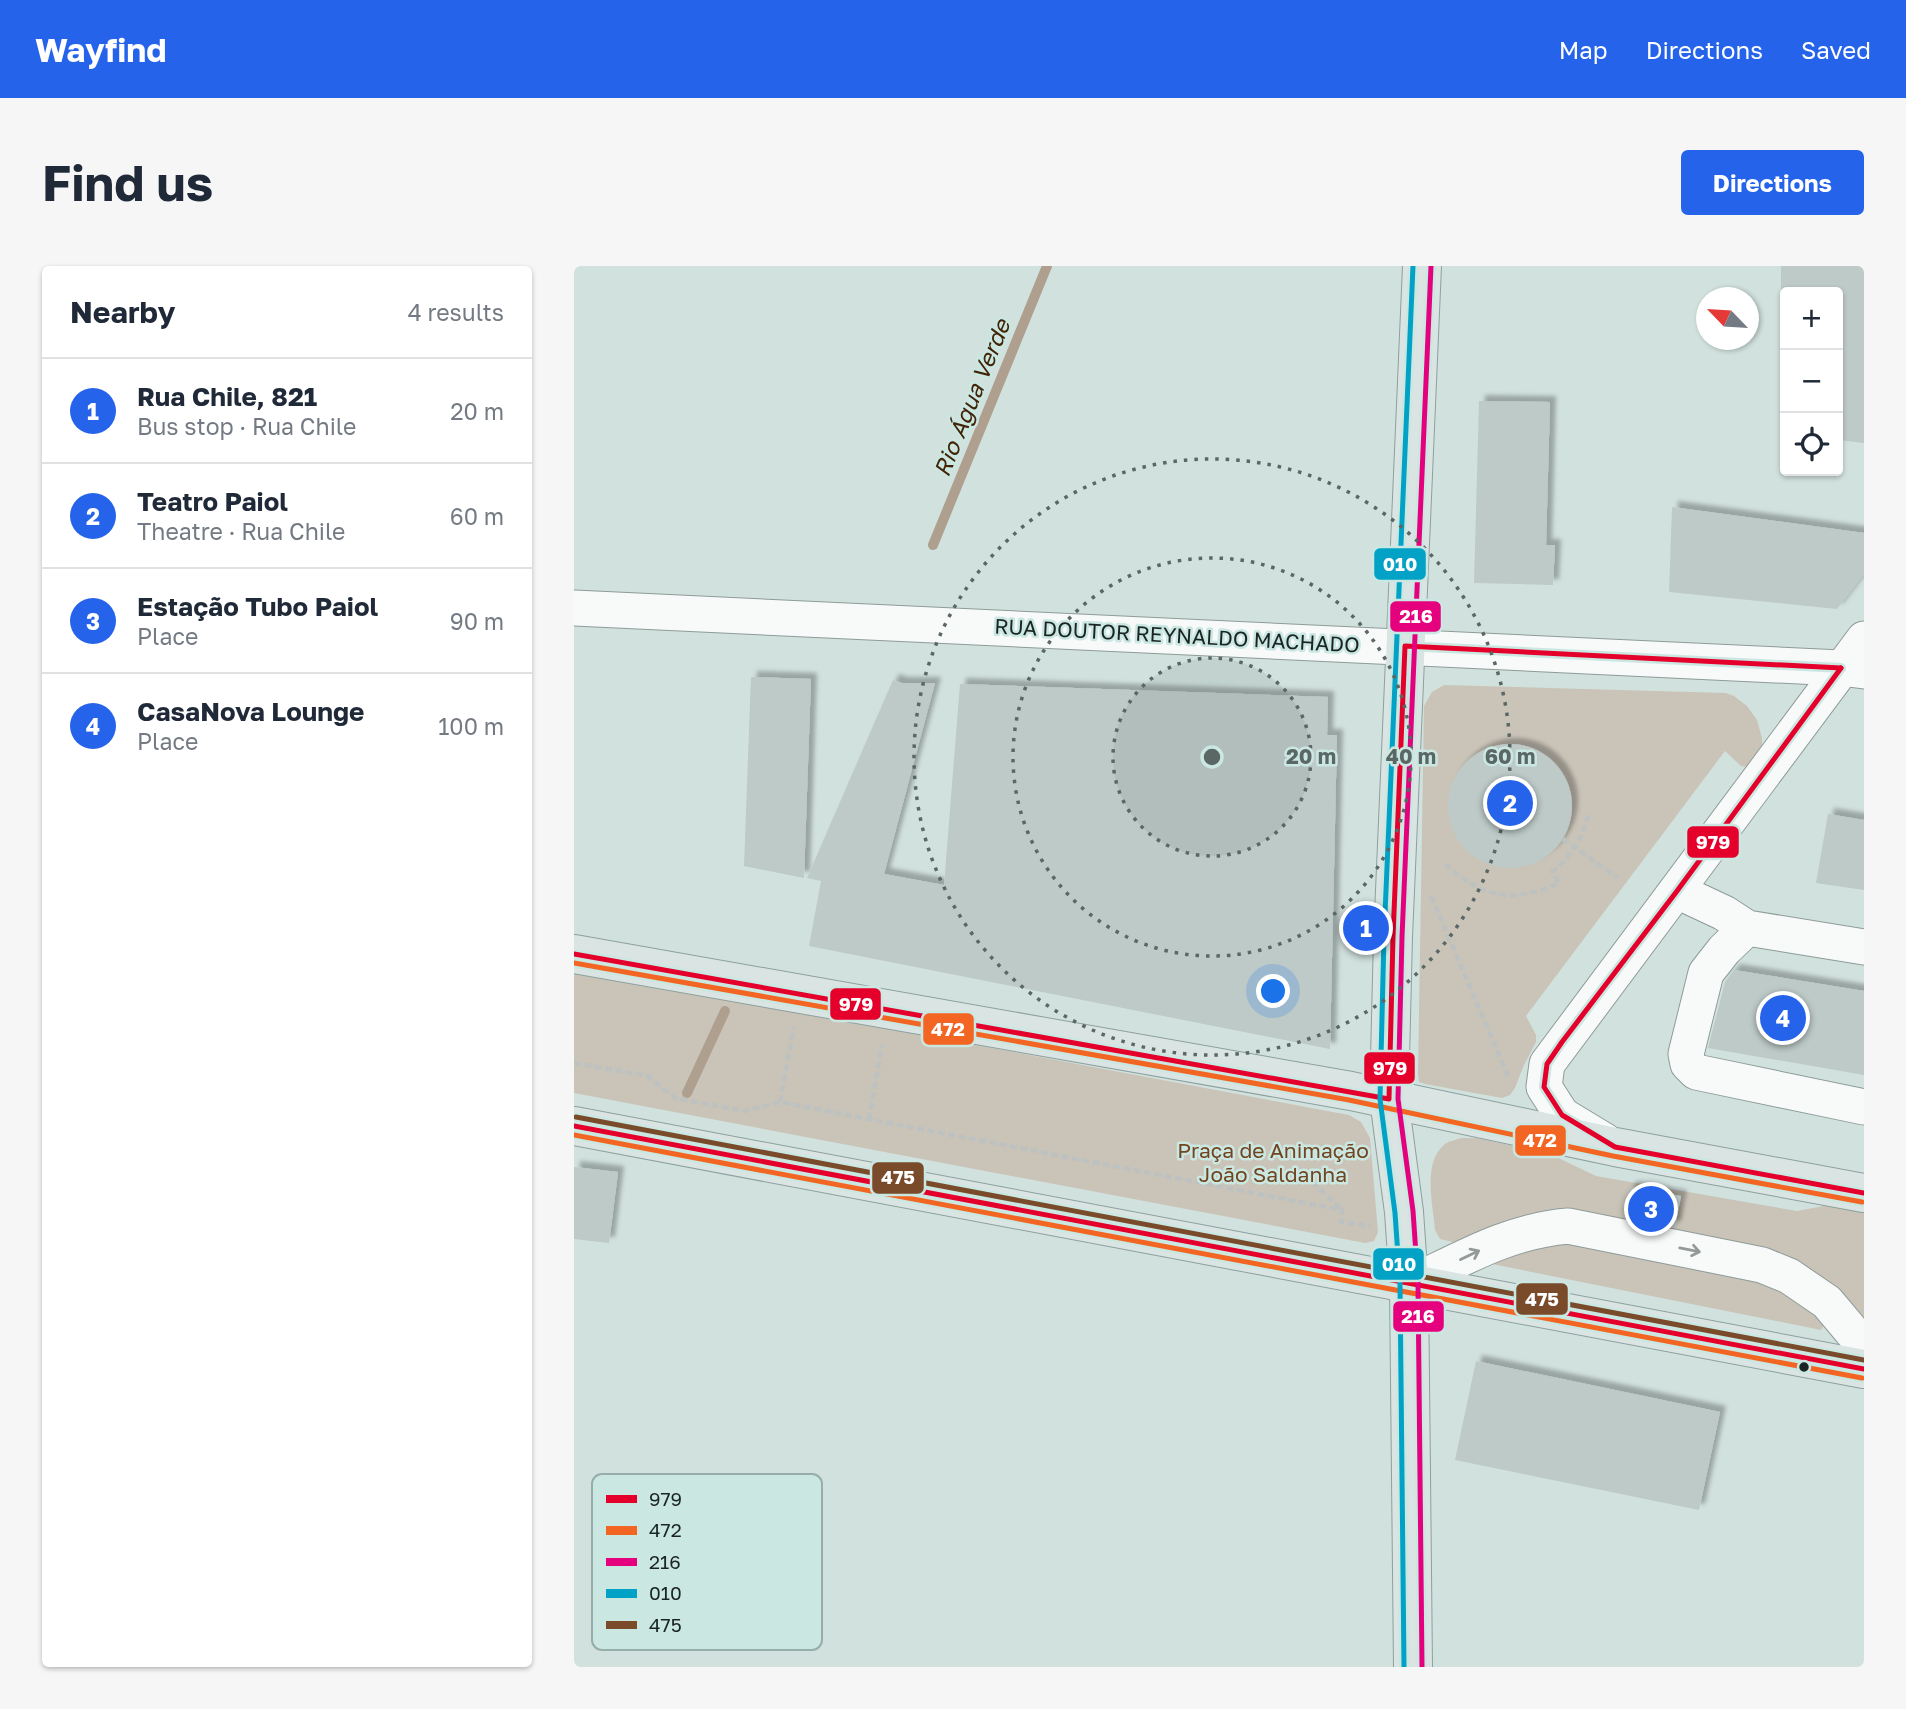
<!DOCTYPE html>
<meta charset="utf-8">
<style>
body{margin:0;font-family:"Golos Text",sans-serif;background:#f6f6f7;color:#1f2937}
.controls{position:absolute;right:21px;top:21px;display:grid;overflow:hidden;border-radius:7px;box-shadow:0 2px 5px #0004}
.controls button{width:63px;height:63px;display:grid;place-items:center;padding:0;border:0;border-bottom:2px solid #e0e1e3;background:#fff;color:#1f2937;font:35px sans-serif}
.compass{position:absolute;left:1122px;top:21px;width:63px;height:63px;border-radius:50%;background:#fff;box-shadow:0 2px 5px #0004;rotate:295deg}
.you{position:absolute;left:700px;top:726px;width:24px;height:24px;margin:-18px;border:5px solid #fff;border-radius:50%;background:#1a73e8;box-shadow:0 0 0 10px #1a73e833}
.badge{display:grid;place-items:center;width:46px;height:46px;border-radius:50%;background:#2563eb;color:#fff;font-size:23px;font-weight:700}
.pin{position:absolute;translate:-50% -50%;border:4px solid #fff;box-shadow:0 2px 7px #0006}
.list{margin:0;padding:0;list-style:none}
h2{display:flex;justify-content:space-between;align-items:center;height:91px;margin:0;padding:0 28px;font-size:30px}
h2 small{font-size:23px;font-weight:400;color:#747a83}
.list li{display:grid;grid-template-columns:46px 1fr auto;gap:21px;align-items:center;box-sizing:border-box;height:105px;padding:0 28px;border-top:2px solid #e0e1e3}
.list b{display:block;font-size:26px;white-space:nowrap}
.list p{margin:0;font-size:23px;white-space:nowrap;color:#747a83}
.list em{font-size:23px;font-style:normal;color:#747a83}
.icon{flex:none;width:38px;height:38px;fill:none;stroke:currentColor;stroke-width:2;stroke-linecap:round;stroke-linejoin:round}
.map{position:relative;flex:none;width:1290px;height:1401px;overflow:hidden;border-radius:7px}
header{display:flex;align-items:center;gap:42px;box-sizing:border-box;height:98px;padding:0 35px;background:#2563eb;color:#fff}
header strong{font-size:33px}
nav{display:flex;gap:38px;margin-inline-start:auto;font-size:24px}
.intro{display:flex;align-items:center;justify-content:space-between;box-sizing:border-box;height:168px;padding:0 42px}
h1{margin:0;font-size:49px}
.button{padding:18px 32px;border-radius:7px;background:#2563eb;color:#fff;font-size:24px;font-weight:700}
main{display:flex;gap:42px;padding:0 42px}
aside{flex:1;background:#fff;border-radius:7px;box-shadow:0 2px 5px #0004}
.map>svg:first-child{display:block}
.green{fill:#cac4b8}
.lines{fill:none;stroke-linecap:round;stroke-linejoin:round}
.stream{stroke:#af9f8f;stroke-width:10}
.building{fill:#bdcac8;filter:url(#shadow)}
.minor-casing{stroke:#8e9b98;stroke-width:37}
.major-casing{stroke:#8ba19e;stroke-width:40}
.path{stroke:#bdc2c1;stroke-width:4.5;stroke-dasharray:7 3.5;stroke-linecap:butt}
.minor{stroke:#f8fafa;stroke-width:35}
.major{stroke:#dae4e3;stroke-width:38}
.bus-1-casing{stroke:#cbe7e2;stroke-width:10}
.bus-2-casing{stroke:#cbe7e2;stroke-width:10}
.bus-3-casing{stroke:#cbe7e2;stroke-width:10}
.bus-4-casing{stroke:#cbe7e2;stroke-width:10}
.bus-5-casing{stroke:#cbe7e2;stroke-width:10}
.bus-1{stroke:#e4002b;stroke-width:5}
.bus-2{stroke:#f26522;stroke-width:5}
.bus-3{stroke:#e5007d;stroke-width:5}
.bus-4{stroke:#01a2c5;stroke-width:5}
.bus-5{stroke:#7a4b2a;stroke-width:5}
.oneway{stroke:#949a99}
.ring{fill:none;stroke:#5a6764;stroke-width:3.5;stroke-dasharray:3.5 7}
.bus-dot{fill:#1a2523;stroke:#cbe7e2;stroke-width:2.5}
.labels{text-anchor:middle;stroke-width:5;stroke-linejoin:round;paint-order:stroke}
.street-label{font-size:21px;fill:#1a2523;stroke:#cbe7e2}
.park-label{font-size:21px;fill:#704520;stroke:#cbe7e2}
.water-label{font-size:23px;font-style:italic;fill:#422306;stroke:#cbe7e2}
.key{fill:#cbe7e2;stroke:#96ada9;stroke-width:2}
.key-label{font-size:19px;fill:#1a2523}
.centre{fill:#5a6764;stroke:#cbe7e2;stroke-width:3.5}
.ring-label{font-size:21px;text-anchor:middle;font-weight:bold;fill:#5a6764;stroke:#cbe7e2;stroke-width:5;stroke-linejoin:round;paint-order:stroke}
.line-badge{stroke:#cbe7e2;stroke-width:2.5}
.badge-label{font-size:19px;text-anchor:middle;font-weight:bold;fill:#fff}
</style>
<header>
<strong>Wayfind</strong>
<nav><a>Map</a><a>Directions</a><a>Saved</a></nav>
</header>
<div class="intro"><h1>Find us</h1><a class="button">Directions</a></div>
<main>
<aside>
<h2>Nearby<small>4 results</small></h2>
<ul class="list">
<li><span class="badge">1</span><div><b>Rua Chile, 821</b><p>Bus stop · Rua Chile</p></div><em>20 m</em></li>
<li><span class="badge">2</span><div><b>Teatro Paiol</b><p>Theatre · Rua Chile</p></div><em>60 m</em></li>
<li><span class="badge">3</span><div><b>Estação Tubo Paiol</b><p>Place</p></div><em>90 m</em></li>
<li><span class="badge">4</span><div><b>CasaNova Lounge</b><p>Place</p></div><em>100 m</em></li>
</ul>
</aside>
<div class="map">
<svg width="1290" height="1401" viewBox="0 0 1290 1401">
<defs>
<filter id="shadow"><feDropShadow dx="6" dy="-6" stdDeviation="2" flood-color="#0004"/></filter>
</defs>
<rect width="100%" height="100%" fill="#d1e1de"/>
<g class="green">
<polygon points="870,419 1152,427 1160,430 1173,440 1183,454 1188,472 1188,484 1178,498 1173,501 1167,500 1151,485 952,750 962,769 962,776 950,799 941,822 936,829 928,832 851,818 845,816 844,809 850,440 858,426"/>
<polygon points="0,706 35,710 775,849 787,856 796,872 804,966 800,975 791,977 0,827"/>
<path d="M887,872H902L974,887L1022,910L1223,945L1255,939L1290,946V1055L1231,1000L975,948L893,973L878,976L866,973L861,964C859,939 848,896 871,878C875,875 882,874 887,872Z"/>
<polygon points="971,973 1178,1010 1226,1033 1250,1059 1247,1064 918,998"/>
</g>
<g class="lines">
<g class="stream">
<polyline points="359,279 473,0"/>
<polyline points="113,827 151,745"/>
</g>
</g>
<g class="building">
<polygon points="1207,0 1290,0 1290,177 1264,174 1264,26 1207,26"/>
<polygon points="905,135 976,136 972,279 981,279 979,319 900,317"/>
<polygon points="1098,241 1290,267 1290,308 1263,343 1095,326"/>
<polygon points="177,411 237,413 230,612 170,600"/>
<polygon points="319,414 328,417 361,417 310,608 370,619 386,418 754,431 753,469 763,469 756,783 235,680 247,615 233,612"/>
<circle cx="936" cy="540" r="62"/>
<polygon points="1254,548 1290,554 1290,624 1242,617"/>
<polygon points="1160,704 1290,725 1290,809 1134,782 1151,716"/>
<polygon points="0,901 44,906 35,977 0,973"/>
<polygon points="1056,921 1107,930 1101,961 1050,951"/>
<polygon points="902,1095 1146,1146 1125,1244 881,1194"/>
</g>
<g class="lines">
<defs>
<g id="minor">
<polyline points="0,342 1267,402 1290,405"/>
<polyline points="1103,625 1150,647 1173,662 1290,681"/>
<polyline points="1173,662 1150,684 1132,707 1112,788 1114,798 1122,806 1290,841"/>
<polyline points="1031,875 988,849 970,821 973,798 1290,373"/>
<path d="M835,1018C888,993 934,965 994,960L1188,999L1215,1010L1253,1036L1290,1080"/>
</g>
<g id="major">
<polyline points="0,688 777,825 1041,881 1290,927"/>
<polyline points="0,860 1290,1103"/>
<polyline points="839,1401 835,1018 830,946 815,833 819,671 848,0"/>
</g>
</defs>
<use href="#minor" class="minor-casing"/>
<use href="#major" class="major-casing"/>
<g class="path">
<polyline points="989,573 1044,612"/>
<path d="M871,598C909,632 937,638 985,617L978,606C997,590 1008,574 1014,549"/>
<polyline points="857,630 935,812"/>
<polyline points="0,797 74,810 101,832 171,845 206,836 768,944 767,956 797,960"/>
<polyline points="206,836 220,761"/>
<polyline points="295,854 308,779"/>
<polyline points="738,916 767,943"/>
</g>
<use href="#minor" class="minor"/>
<use href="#major" class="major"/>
<defs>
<g id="bus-1">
<polyline points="1267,402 1103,625 988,776 973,798 970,821 988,849 1041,881 1290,927"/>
<polyline points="0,688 815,833 819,671 831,380 1267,402"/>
<polyline points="0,860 1290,1103"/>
</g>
<g id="bus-2">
<polyline points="0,697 775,834 1039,890 1288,936"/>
<polyline points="0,869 1288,1112"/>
</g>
<polyline id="bus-3" points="848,1401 844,1017 839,945 824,833 828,671 857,0"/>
<polyline id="bus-4" points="830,1401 826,1018 821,947 806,833 810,671 839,0"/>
<polyline id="bus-5" points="2,851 1290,1094"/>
</defs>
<use href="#bus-1" class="bus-1-casing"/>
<use href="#bus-2" class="bus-2-casing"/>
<use href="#bus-3" class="bus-3-casing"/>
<use href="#bus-4" class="bus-4-casing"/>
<use href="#bus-5" class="bus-5-casing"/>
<use href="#bus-1" class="bus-1"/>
<use href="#bus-2" class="bus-2"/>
<use href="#bus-3" class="bus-3"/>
<use href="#bus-4" class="bus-4"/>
<use href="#bus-5" class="bus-5"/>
</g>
<defs><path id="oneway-shaft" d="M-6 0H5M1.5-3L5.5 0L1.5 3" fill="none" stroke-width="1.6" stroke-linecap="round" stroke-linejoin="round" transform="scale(1.75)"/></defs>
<g class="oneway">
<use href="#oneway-shaft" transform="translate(1116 984) rotate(11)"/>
<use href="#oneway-shaft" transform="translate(896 989) rotate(-26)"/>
</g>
<circle cx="638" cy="491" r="99" fill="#5a6764" fill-opacity=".12"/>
<g class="ring">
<circle cx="638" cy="491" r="99"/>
<circle cx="638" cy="491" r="199"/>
<circle cx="638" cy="491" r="298"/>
</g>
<circle class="bus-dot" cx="1230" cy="1101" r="6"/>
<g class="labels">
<g class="street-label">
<text transform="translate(603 370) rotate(3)" y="7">RUA DOUTOR REYNALDO MACHADO</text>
</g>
<g class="park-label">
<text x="699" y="892">Praça de Animação<tspan x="699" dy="24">João Saldanha</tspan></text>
</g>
<g class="water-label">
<text transform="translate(398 132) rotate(-68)" y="8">Rio Água Verde</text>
</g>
</g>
<rect x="18" y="1208" width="230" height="176" rx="10" class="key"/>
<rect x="32" y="1229" width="31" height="8" fill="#e4002b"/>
<rect x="32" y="1260" width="31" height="9" fill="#f26522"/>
<rect x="32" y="1292" width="31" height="8" fill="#e5007d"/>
<rect x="32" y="1323" width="31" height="9" fill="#01a2c5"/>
<rect x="32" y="1355" width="31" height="8" fill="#7a4b2a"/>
<g class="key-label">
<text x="75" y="1240">979</text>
<text x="75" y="1271">472</text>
<text x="75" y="1303">216</text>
<text x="75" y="1334">010</text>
<text x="75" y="1366">475</text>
</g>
<circle cx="638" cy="491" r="10" class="centre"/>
<g class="ring-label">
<text x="737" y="498">20 m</text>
<text x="837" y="498">40 m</text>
<text x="936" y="498">60 m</text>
</g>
<g class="line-badge">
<rect x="799" y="281" width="54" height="34" rx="7" fill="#01a2c5"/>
<rect x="815" y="334" width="53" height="33" rx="7" fill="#e5007d"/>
<rect x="1112" y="559" width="54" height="34" rx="7" fill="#e4002b"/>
<rect x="255" y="721" width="53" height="34" rx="7" fill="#e4002b"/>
<rect x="348" y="746" width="53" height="34" rx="7" fill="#f26522"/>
<rect x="789" y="785" width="53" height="34" rx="7" fill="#e4002b"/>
<rect x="940" y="858" width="53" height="33" rx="7" fill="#f26522"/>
<rect x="297" y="895" width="54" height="34" rx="7" fill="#7a4b2a"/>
<rect x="798" y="981" width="53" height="34" rx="7" fill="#01a2c5"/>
<rect x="941" y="1016" width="54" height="34" rx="7" fill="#7a4b2a"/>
<rect x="818" y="1034" width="53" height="33" rx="7" fill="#e5007d"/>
</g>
<g class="badge-label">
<text x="826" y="305">010</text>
<text x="842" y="357">216</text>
<text x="1139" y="583">979</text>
<text x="282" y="745">979</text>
<text x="374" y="770">472</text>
<text x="816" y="809">979</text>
<text x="966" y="881">472</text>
<text x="324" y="918">475</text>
<text x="825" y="1005">010</text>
<text x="968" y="1040">475</text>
<text x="844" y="1057">216</text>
</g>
</svg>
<div class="controls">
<button>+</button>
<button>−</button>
<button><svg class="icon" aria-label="locate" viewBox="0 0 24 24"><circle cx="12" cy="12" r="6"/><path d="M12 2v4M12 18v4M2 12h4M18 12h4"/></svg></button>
</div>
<svg class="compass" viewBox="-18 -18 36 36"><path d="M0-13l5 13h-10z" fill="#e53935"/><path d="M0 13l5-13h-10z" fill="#747a83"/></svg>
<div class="you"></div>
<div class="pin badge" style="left:792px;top:662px">1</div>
<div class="pin badge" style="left:936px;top:537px">2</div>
<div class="pin badge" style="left:1077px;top:943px">3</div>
<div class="pin badge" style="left:1209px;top:752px">4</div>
</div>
</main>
